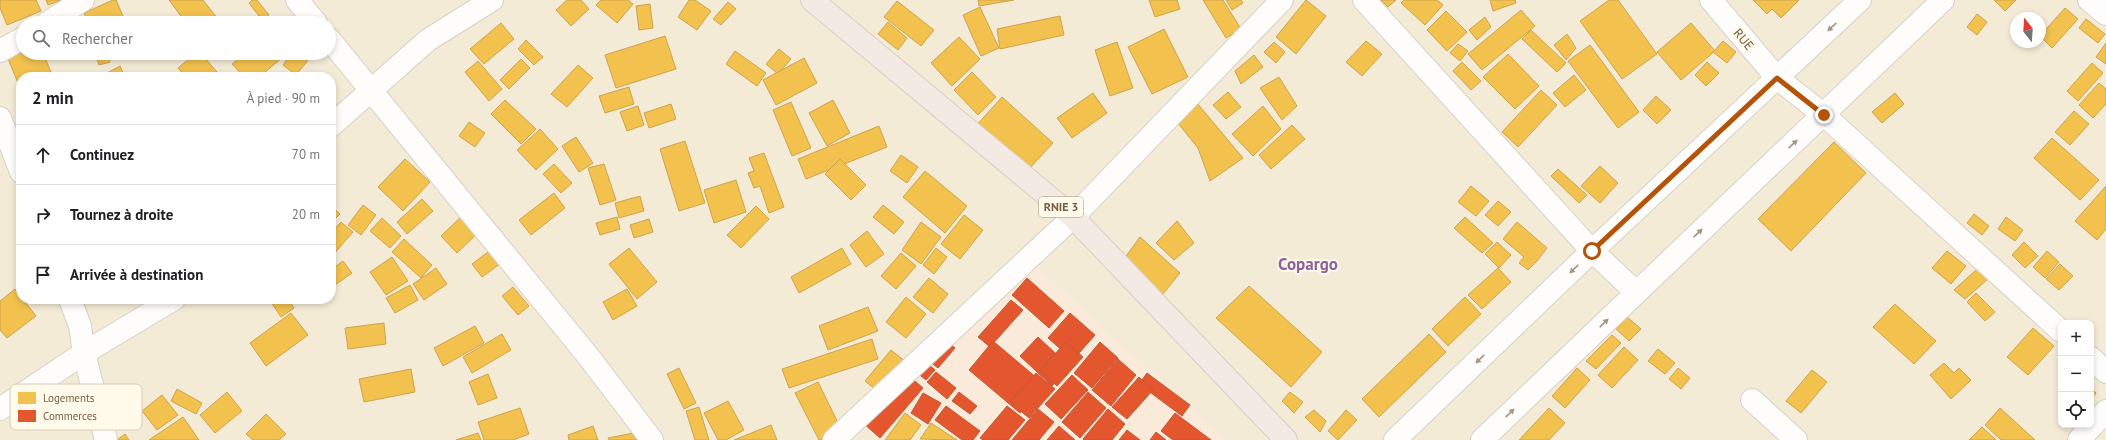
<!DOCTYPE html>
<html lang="fr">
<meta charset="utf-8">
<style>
body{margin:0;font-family:"PT Sans",sans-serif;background:#f2f2f2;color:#202124}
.controls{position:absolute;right:12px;bottom:12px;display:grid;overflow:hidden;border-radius:8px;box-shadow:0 2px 6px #0003}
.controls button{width:36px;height:36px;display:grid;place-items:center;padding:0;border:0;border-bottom:1px solid #e0e0e0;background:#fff;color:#202124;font:20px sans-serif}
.compass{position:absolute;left:2010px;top:12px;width:36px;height:36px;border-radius:50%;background:#fff;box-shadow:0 2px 6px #0003;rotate:343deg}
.stop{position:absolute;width:12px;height:12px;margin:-9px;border:3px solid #b45309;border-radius:50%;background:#fff}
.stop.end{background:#b45309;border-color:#fff;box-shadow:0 1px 4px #0008}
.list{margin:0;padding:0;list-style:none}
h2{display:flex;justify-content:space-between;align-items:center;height:52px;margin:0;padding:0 16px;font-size:17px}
h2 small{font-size:13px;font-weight:400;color:#757577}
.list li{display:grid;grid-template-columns:26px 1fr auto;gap:12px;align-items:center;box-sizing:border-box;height:60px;padding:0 16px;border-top:1px solid #e0e0e0}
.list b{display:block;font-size:15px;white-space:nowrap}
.list em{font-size:13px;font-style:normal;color:#757577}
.icon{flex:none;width:22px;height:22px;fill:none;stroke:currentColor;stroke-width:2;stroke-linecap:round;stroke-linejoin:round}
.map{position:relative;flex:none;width:2106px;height:440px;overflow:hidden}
.search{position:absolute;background:#fff;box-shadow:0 2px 6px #0003;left:16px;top:16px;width:320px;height:44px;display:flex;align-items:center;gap:10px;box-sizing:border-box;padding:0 14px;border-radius:22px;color:#757577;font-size:15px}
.panel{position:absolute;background:#fff;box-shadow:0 2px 6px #0003;left:16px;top:72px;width:320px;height:232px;border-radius:16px}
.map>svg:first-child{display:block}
.residential{fill:#f4ebd7;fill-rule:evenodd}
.commercial{fill:#f9eada}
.homes{fill:#f2c14e;stroke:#cda44c}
.shops{fill:#e4572e;stroke:#c35935}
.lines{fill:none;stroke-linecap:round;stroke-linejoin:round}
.minor-casing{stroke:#d7d1c6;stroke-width:24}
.highway-casing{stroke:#d7cfc3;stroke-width:24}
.minor{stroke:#fefdfb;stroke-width:22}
.highway{stroke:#f2eae3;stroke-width:22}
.oneway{fill:#a69685}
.route{stroke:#b45309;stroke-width:5}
.labels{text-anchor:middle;stroke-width:4;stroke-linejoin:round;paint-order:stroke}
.shield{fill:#fffae9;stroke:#a08e77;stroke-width:1}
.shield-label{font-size:12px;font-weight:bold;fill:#775f46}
.street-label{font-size:13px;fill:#775f46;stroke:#fffae9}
.district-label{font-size:17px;font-weight:bold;fill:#90619c;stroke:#fffae9}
.key{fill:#fffae9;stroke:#d6ccb8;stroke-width:1}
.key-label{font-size:11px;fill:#775f46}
</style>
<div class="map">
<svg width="2106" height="440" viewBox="0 0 2106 440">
<rect width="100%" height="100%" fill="#f8f4e7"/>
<path class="residential" d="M0,0H2106V440H0ZM2016,18H2040V42H2016ZM23,23H329V53H23ZM21,77H331V299H21ZM2061,323H2091V425H2061Z"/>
<polygon class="commercial" points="1025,256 1228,440 978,440 918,386"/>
<g class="homes">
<polygon points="0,0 36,0 41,11 7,25 0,8"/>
<polygon points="46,0 62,0 48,5"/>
<polygon points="113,0 116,0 126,23 88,23 84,13"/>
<polygon points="169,0 203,0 221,23 186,23"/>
<polygon points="252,0 257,0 269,15 262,20 249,3"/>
<polygon points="567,0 581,0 589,9 571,26 556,10"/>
<polygon points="601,0 628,0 633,4 617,23 596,5"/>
<polygon points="689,0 695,0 711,11 697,30 678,17"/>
<polygon points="978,0 1014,0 979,6"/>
<polygon points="1149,0 1177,0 1180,9 1155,17"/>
<polygon points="1203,0 1223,0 1241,29 1226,38"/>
<polygon points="1226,0 1241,0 1243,3 1232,10"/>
<polygon points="1306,0 1326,16 1296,54 1276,37"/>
<polygon points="1381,0 1396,0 1388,7"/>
<polygon points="1404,0 1437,0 1443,5 1425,25 1401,3"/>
<polygon points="1490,0 1515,0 1516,3 1493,11"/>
<polygon points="1609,0 1618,0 1657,54 1622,79 1580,21"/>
<polygon points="1753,0 1799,0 1781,18 1772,9 1767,14"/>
<polygon points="1994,0 2016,0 2005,11"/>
<polygon points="897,1 934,30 921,46 884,17"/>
<polygon points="728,2 736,9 721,25 713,19"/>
<polygon points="650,4 653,28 639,30 636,6"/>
<polygon points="980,7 999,48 981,56 963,15"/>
<polygon points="2065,8 2078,19 2052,48 2040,36"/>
<polygon points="1521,10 1535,26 1482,70 1468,54"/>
<polygon points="1446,11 1467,32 1447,51 1427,30"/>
<polygon points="78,14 81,23 60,23"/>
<polygon points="1977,14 1987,22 1977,35 1967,27"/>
<polygon points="140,16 146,23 131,23"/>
<polygon points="1060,16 1064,35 1000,49 997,29"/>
<polygon points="1485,17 1491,27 1477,40 1469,30"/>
<polygon points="2086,19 2105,34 2098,43 2079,28"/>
<polygon points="888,22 907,38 898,50 878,34"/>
<polygon points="501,23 514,39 484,64 470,49"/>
<polygon points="1691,23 1715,51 1681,80 1657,52"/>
<polygon points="1164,29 1188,77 1152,94 1128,47"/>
<polygon points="1531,30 1566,63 1557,72 1522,39"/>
<polygon points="1567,34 1576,48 1566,60 1554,45"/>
<polygon points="665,36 676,69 616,88 605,55"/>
<polygon points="959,37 980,59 952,86 931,63"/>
<polygon points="526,40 543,57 534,65 518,49"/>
<polygon points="1366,41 1382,54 1362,76 1346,62"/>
<polygon points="1723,41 1736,52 1727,63 1713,52"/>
<polygon points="1117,42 1133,88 1110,96 1095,50"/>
<polygon points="1274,42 1285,52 1276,63 1264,52"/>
<polygon points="2106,43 2106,64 2096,57"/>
<polygon points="1458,44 1468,51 1460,61 1450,53"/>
<polygon points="1590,45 1639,112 1618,128 1568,61"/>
<polygon points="23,47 23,53 43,53 53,77 21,77 21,90 6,54"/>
<polygon points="779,49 791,59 778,74 766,64"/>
<polygon points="735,51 766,73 757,86 726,64"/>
<polygon points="95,53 107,53 110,62 99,65"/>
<polygon points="196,53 201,53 221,77 186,77 178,68"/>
<polygon points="210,53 226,53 216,60"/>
<polygon points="245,53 288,53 259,77 244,77 232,64"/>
<polygon points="292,53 301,53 309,59 296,75 283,65"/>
<polygon points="1508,54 1539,86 1515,109 1483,77"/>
<polygon points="1254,55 1263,67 1241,84 1235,71"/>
<polygon points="804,58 817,83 776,105 763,80"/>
<polygon points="521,59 530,68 509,89 500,80"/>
<polygon points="478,61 502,89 489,101 465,72"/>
<polygon points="1462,62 1481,81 1471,90 1453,71"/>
<polygon points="1707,62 1719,73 1706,86 1695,75"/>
<polygon points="2092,63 2103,73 2078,101 2067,91"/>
<polygon points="578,65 593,78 567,107 551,94"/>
<polygon points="120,66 125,77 109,77 107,73"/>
<polygon points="972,72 996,97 978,115 954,90"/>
<polygon points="1574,75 1586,90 1565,107 1553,93"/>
<polygon points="1279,77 1297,106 1282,120 1260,88"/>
<polygon points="2099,83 2106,89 2106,104 2093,118 2079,105"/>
<polygon points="629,87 634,104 605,113 599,96"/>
<polygon points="1541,90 1557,105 1518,147 1502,132"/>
<polygon points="1228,92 1241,107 1226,119 1213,105"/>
<polygon points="1093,93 1107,113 1072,138 1057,118"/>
<polygon points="1895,93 1904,104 1882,123 1872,112"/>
<polygon points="1656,96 1671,110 1657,124 1643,110"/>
<polygon points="1002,97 1053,143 1027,171 976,126"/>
<polygon points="505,100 536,129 521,144 491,114"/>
<polygon points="833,100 850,133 827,146 809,113"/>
<polygon points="791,102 811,148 792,156 773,110"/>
<polygon points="1197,103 1243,158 1210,181 1198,148 1177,122"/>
<polygon points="671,104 676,119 649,128 644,113"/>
<polygon points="638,106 644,125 627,131 620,112"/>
<polygon points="1263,106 1281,129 1253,156 1232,134"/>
<polygon points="2074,111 2089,124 2070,145 2055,132"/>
<polygon points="469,122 485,133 475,147 459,136"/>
<polygon points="1292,125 1305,139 1271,169 1259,155"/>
<polygon points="879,126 887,147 806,179 798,159"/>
<polygon points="540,129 558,149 536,170 517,150"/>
<polygon points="576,137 593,163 579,172 562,146"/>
<polygon points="2052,138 2099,180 2080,200 2034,158"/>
<polygon points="685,141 705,203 679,211 660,149"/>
<polygon points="1834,142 1866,173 1791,251 1758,219"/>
<polygon points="764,153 784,207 769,213 760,186 754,188 748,173 754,171 749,158"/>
<polygon points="901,155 918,167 907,183 890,171"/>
<polygon points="405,159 430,182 403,211 378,187"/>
<polygon points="840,159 866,185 851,200 825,174"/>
<polygon points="554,164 572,183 561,193 543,174"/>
<polygon points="604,164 616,200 600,205 588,168"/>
<polygon points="1600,166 1618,183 1600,203 1581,186"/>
<polygon points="1558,169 1587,195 1579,203 1551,176"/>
<polygon points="925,171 967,206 945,233 903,197"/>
<polygon points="736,180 746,212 714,223 704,190"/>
<polygon points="1471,186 1489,201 1476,216 1458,202"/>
<polygon points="2106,186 2106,229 2097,240 2075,221"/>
<polygon points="554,193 565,208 531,235 519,220"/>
<polygon points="640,196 644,211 619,218 615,203"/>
<polygon points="422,199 433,211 407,234 397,222"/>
<polygon points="1498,201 1511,212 1498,226 1485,215"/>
<polygon points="363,205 376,215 361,235 348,225"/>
<polygon points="883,205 904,222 894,234 873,217"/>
<polygon points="331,206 340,214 331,223"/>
<polygon points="756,206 769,219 741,248 727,235"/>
<polygon points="465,213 481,230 457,253 441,236"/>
<polygon points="1974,214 1989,226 1982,235 1967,223"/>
<polygon points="964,215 983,230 960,259 941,244"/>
<polygon points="617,217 620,229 600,235 596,223"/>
<polygon points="1465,217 1493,243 1482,253 1454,228"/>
<polygon points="2006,217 2023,230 2015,241 1998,229"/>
<polygon points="382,218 401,236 390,248 370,231"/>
<polygon points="649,219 653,232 634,238 630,225"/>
<polygon points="1177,221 1194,243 1174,260 1156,243"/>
<polygon points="341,222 353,232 333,255 331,254 331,233"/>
<polygon points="921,222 941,237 921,264 902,250"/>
<polygon points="1517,222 1547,248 1537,261 1528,270 1519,263 1524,257 1503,239"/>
<polygon points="867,231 884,254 866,267 850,245"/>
<polygon points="1140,237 1180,273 1162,295 1126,256"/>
<polygon points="404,239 432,265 421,278 392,252"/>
<polygon points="501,242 511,256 482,277 472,264"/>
<polygon points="1497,242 1511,255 1499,268 1485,254"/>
<polygon points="2024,242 2038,256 2025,268 2012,255"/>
<polygon points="629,248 657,282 637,299 609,264"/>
<polygon points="842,248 851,264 799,293 791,277"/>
<polygon points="936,248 947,257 934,274 923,265"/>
<polygon points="1947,251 1966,266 1951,284 1932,268"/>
<polygon points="2047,251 2059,262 2045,278 2033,267"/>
<polygon points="901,253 916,266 896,289 881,276"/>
<polygon points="392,257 408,281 386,295 370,272"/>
<polygon points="343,261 352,273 335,285 331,280 331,270"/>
<polygon points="2060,264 2073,276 2059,290 2046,279"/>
<polygon points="436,268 447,284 424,300 413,284"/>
<polygon points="1498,268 1511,282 1482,309 1468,295"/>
<polygon points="1977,269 1988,279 1965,299 1954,290"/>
<polygon points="929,278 948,294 933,313 913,297"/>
<polygon points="410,285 418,300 395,313 386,298"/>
<polygon points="1249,286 1322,352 1291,387 1216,318"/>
<polygon points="513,287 529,306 518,315 502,296"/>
<polygon points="15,289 36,316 7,338 0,330 0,301"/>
<polygon points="627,289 637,306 613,320 603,302"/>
<polygon points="1976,293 1995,312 1985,321 1967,302"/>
<polygon points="906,297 926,314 906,338 886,322"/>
<polygon points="1465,297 1481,314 1448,346 1432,329"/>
<polygon points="269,299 288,299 294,308 281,317"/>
<polygon points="1895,304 1936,341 1914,364 1873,327"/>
<polygon points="868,307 878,331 828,350 819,326"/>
<polygon points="291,313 308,335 266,366 250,343"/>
<polygon points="1626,316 1641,329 1629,341 1615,328"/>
<polygon points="384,323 386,344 348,349 345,328"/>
<polygon points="475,326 484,343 443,366 434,348"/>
<polygon points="2033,328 2054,346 2028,375 2007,357"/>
<polygon points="502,334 511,350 472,373 463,357"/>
<polygon points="1429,334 1446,352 1379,417 1362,399"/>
<polygon points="1612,335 1621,343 1596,369 1586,361"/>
<polygon points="872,339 878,359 789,388 782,369"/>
<polygon points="1624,347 1638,360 1612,388 1598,375"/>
<polygon points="1658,349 1675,363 1665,374 1648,361"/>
<polygon points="891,350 906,362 880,393 865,381"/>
<polygon points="1944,363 1954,373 1959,368 1971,380 1951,399 1930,375"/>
<polygon points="679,368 696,403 684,409 667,374"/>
<polygon points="1577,368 1590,380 1565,408 1552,396"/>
<polygon points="1678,368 1690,378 1681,389 1669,379"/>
<polygon points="411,369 415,392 364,402 359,379"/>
<polygon points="1812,370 1827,382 1801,413 1786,401"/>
<polygon points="488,374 497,398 478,405 469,382"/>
<polygon points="818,382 842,431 822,440 819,440 795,393"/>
<polygon points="2091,388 2096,393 2091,399"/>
<polygon points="177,389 202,403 196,414 171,401"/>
<polygon points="227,392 242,411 215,433 200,415"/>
<polygon points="1290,392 1303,402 1294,413 1282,401"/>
<polygon points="162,395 178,415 157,430 142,411"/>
<polygon points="728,401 744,430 726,440 718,440 704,413"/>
<polygon points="699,407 709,440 695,440 686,411"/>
<polygon points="520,408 529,434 513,440 484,440 478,422"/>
<polygon points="1549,408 1565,423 1549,440 1519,440"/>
<polygon points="2000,408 2035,440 2001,440 1985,425"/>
<polygon points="1314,410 1326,421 1320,432 1305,417"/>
<polygon points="1346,410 1357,420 1338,440 1328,431"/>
<polygon points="905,413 921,425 910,440 885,440"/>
<polygon points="266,414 286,434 279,440 253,440 246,434"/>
<polygon points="183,417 199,440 149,440"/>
<polygon points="931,423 957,440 920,439"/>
<polygon points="771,425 777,440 734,440"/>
<polygon points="593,426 598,440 569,440 568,435"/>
<polygon points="1982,427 1996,440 1969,440"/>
<polygon points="654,429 656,440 609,440 608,438"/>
<polygon points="478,433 481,440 456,440"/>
<polygon points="125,434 129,440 117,440"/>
</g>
<g class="shops">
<polygon points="1027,278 1064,311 1049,328 1012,295"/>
<polygon points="1011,300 1023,310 990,347 978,337"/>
<polygon points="1070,313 1095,335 1073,360 1048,338"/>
<polygon points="940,336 955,348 938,368 923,356"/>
<polygon points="1038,337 1070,367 1052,386 1020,356"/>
<polygon points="993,341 1044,384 1020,413 969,370"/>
<polygon points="1066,342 1083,357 1057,386 1040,370"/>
<polygon points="1100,342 1118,358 1092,388 1074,373"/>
<polygon points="921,358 935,370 926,380 912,369"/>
<polygon points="1118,359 1136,375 1111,406 1092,390"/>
<polygon points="936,372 956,388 947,399 927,382"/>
<polygon points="906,373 923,388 880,438 863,423"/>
<polygon points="1036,373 1055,389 1029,418 1010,402"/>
<polygon points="1147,373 1190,405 1182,416 1139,384"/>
<polygon points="1072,375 1088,390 1061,419 1045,404"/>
<polygon points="1139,377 1153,390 1127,419 1112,407"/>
<polygon points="959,392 977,406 970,414 952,401"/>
<polygon points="1088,392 1106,408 1080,438 1062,422"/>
<polygon points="923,393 941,403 928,424 911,413"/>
<polygon points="946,406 980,431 973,440 962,440 935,420"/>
<polygon points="1007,406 1025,420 1008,440 983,440 980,438"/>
<polygon points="1038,409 1054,422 1039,440 1012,440"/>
<polygon points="1108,409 1125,424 1112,440 1084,440 1083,439"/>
<polygon points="1175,413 1211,440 1173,440 1161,431"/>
<polygon points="1059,426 1075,440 1047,440"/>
<polygon points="1127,430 1140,440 1119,440"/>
<polygon points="1156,432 1166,440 1150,440"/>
</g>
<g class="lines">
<defs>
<g id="minor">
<polyline points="297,0 316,23"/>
<polyline points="1364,0 1592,251 1636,292"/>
<polyline points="1711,0 1777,78 1824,115 2061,331"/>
<polyline points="2089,0 2106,14"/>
<polyline points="47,23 83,0"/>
<polyline points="329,39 588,356 652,440"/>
<polyline points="0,51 23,38"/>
<polyline points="0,118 21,172"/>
<polyline points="331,126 428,40 492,0"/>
<polyline points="70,299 80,326 84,353 106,440"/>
<polyline points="2091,358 2106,372"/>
<polyline points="1752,400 1796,440"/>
<polyline points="0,409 84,353 174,299"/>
<polyline points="834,440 1073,217 1282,0"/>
<polyline points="1395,440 1592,251 1860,0"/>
<polyline points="1482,440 1943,0"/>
<polyline points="2079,440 2106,411"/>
</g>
<polyline id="highway" points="812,0 1073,217 1286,440"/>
</defs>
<use href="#minor" class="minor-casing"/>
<use href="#highway" class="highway-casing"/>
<use href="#minor" class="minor"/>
<use href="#highway" class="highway"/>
</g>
<defs><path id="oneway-solid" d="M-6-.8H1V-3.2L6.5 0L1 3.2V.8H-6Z"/></defs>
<g class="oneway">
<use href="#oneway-solid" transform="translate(1832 27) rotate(137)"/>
<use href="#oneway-solid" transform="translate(1793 144) rotate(-43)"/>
<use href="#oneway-solid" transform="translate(1698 233) rotate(-43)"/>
<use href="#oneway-solid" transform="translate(1574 269) rotate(136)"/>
<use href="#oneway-solid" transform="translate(1604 323) rotate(-44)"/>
<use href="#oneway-solid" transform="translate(1480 359) rotate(136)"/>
<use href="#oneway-solid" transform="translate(1510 413) rotate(-44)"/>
</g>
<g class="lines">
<polyline class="route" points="1592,251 1777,78 1824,115"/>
</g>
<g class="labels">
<rect class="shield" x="1039" y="197" width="44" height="20" rx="3"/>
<g class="shield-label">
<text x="1061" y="211">RNIE 3</text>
</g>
<g class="street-label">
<text transform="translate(1744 39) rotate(50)" y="5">RUE</text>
</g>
<g class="district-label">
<text x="1308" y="270">Copargo</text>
</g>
</g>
<rect x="10" y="384" width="132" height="46" rx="6" class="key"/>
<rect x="18" y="392" width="18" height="12" fill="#f2c14e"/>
<rect x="18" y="410" width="18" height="12" fill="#e4572e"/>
<g class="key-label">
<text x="43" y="402">Logements</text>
<text x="43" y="420">Commerces</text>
</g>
</svg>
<div class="controls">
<button>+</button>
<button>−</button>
<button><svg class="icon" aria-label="locate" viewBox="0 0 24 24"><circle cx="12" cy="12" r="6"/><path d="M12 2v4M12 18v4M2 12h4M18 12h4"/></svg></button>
</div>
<svg class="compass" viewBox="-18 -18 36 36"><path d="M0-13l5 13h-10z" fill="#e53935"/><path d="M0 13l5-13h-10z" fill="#757577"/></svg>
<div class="stop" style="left:1592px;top:251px"></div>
<div class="stop end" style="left:1824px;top:115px"></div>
<div class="search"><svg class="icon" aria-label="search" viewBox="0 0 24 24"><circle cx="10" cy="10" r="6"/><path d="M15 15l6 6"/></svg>Rechercher</div>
<section class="panel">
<h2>2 min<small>À pied · 90 m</small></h2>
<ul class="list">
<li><svg class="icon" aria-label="ahead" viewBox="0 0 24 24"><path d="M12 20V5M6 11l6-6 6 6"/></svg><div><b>Continuez</b></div><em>70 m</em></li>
<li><svg class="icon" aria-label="right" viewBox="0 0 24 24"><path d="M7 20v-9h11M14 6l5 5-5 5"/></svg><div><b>Tournez à droite</b></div><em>20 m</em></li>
<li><svg class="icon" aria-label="arrive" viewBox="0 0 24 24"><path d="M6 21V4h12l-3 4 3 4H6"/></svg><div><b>Arrivée à destination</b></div></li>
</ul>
</section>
</div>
